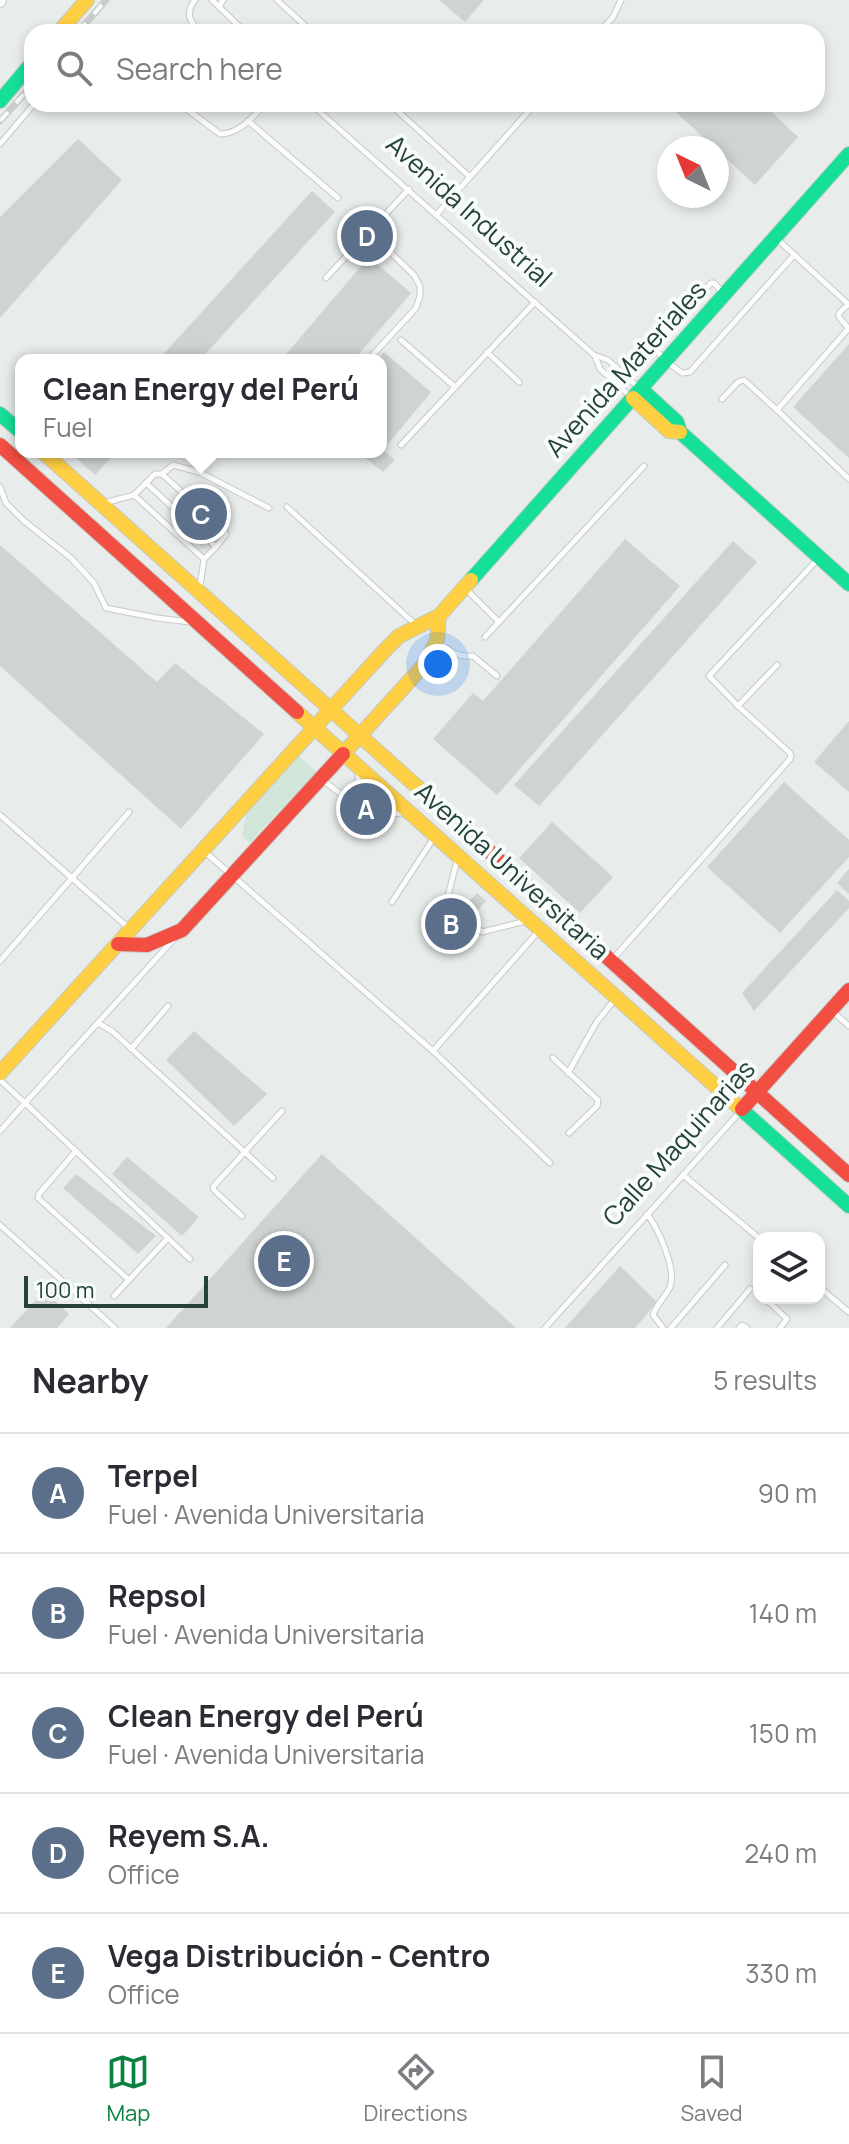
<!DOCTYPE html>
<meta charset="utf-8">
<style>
body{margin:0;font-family:Manrope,sans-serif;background:#f7f7f7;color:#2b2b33}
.controls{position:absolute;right:24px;bottom:24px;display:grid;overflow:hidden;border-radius:16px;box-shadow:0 4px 12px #0003}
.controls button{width:72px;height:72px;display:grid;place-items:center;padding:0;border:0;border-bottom:2px solid #e1e1e2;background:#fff;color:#2b2b33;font:40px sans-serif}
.compass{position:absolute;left:657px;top:136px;width:72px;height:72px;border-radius:50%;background:#fff;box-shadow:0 4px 12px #0003;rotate:317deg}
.scale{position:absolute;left:24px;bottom:20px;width:184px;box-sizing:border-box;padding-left:8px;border:4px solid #24423a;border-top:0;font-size:22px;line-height:28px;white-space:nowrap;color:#24423a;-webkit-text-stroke:6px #f7fbf9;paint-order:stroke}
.you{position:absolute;left:438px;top:664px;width:28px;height:28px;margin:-20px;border:6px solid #fff;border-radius:50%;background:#1a73e8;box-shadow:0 0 0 12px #1a73e833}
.badge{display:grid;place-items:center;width:52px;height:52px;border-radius:50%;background:#0b8043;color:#fff;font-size:26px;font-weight:700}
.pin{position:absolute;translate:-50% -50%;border:4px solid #fff;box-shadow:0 2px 8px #0006}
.popup{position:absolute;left:15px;top:354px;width:372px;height:104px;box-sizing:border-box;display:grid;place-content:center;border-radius:16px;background:#fff;filter:drop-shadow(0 2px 6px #0005);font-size:26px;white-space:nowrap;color:#7c7c81}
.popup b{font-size:30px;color:#2b2b33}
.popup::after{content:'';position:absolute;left:50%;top:100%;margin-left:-16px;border:16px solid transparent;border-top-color:#fff}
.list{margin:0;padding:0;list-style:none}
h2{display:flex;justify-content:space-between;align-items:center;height:104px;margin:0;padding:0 32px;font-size:34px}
h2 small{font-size:26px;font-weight:400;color:#7c7c81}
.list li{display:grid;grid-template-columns:52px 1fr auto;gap:24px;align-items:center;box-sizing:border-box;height:120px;padding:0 32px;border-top:2px solid #e1e1e2}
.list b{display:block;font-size:30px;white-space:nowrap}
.list p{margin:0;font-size:26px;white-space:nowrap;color:#7c7c81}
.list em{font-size:26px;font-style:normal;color:#7c7c81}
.icon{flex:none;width:44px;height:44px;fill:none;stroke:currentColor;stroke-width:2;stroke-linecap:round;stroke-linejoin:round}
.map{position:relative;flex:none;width:849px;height:1328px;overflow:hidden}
.search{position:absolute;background:#fff;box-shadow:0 4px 12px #0003;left:24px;right:24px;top:24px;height:88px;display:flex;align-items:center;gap:20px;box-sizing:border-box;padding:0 28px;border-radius:24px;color:#7c7c81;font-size:30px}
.sheet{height:704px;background:#fff}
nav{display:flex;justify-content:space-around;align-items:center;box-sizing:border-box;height:112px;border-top:2px solid #e1e1e2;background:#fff;font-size:22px;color:#7c7c81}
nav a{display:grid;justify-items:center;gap:4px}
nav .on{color:#0b8043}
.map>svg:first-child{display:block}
.green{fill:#d1e6d8}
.building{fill:#cfd4d2}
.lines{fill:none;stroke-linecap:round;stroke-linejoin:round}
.lane-casing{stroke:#c5cac8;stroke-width:7}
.street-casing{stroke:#c5cac8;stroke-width:12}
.fast-casing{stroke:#c3cbc8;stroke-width:16}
.slow-casing{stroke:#c3cbc8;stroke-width:16}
.jam-casing{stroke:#c3cbc8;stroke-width:16}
.lane{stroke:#fcfcfc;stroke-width:5}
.street{stroke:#fcfcfc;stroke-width:10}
.fast{stroke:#16e098;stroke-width:14}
.slow{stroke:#ffcf43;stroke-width:14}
.jam{stroke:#f24e42;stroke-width:14}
.rail-casing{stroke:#c9cdcc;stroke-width:7}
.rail{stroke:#f7fbf9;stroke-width:4;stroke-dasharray:12;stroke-linecap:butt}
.labels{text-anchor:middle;stroke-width:8;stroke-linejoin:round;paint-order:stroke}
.street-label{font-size:26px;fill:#24423a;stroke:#f7fbf9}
</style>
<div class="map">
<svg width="849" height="1328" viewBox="0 0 849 1328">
<rect width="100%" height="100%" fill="#e8edeb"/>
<polygon class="green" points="299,756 317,772 249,843 242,835 246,815"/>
<g class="building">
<polygon points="439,0 484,0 465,22"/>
<polygon points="667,104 763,104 798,137 755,185 717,150 717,148 715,148"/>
<polygon points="78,139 122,180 0,318 0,217"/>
<polygon points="312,191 335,212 200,360 158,360"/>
<polygon points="369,257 411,293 354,360 281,360"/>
<polygon points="849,344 849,458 793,407"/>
<polygon points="384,352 431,392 383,450 395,460 383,472 358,452 381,452 381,360 377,360"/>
<polygon points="74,452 116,452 95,475 72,454"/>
<polygon points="625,539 680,586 497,795 433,739 473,693 483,701"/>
<polygon points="733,541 757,562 539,806 514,785"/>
<polygon points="0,545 157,682 175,663 264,734 181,829 0,666"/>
<polygon points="849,721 849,792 814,762"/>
<polygon points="784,782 849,840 849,857 780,933 707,867"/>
<polygon points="552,822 613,877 580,913 519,858"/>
<polygon points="849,869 849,894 837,883"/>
<polygon points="837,890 849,901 849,908 754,1011 742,993"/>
<polygon points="477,893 486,901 453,938 443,930"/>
<polygon points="194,1031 267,1094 234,1126 166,1060"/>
<polygon points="322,1154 516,1328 166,1328"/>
<polygon points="127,1157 199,1217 182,1236 112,1174"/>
<polygon points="76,1174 156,1236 138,1254 63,1188"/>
<polygon points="620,1266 657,1302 635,1328 565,1328"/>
<polygon points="44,1291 69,1314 57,1328 10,1328"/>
</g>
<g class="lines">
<defs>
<g id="lane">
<path d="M195,0C185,13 189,22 201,32"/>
<polyline points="212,0 245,32"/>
<polyline points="277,0 312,32"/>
<polyline points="219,7 223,0"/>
<polyline points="600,32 613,17 621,0"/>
<path d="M180,104L220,134C239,134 253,117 265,104"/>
<polyline points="311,104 594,355 608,360 639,388"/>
<polyline points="390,104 470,177"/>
<polyline points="248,121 338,198"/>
<polyline points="0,144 34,104"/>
<polyline points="437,214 535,104"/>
<polyline points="776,238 848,304"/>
<polyline points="326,278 409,189"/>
<polyline points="723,293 714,283 711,283 657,343 656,350 666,361 682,373 690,372 794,255"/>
<polyline points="849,304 839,313 839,317 849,329"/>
<polyline points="849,328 777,410 849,479"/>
<polyline points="401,340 455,387"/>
<polyline points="487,352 519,382"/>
<polyline points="595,356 600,369 630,396"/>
<polyline points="368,360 416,308 420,296 420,286 414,275 370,233"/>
<polyline points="722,399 738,382 744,380 777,410"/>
<polyline points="401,445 535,302"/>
<polyline points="162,474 173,465 199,472 269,508"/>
<polyline points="146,483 155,474 162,474 224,530 226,534 216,547"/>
<polyline points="0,487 6,503 24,521 71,558 94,583 106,608 157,618 190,622"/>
<polyline points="134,495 146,483 216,547 204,559"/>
<polyline points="104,503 134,495 204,559 200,586"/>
<polyline points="287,507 416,625"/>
<polyline points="465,588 499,622 644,466"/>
<polyline points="485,637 499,622"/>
<path d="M438,642C450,651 458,658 473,656L497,676"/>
<polyline points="738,706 777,665"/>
<polyline points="321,779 373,818 405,812"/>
<polyline points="355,804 359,772"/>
<polyline points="0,815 130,929"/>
<polyline points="204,851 433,1051 550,1163"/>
<polyline points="457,860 447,900 459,912"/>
<polyline points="392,902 433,839"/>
<polyline points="469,920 482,932 526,921"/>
<polyline points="612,960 790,759 791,755 789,752 738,706 709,676 817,560"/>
<polyline points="0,961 129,812"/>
<polyline points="832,1011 849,1026"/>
<polyline points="98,1023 112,1031 273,1178"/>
<polyline points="131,1049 168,1006"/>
<polyline points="433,1051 537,933"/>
<polyline points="553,1058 598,1100 597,1106 569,1133"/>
<polyline points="568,1073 596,1023 615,999"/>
<polyline points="0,1080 25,1103 174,939"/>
<polyline points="0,1131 25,1103 190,1259"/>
<polyline points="75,1152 39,1194 38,1198 129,1280"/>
<polyline points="683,1175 759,1238"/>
<path d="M647,1214C658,1228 677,1270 670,1287C665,1297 657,1304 653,1315L663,1328"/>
<polyline points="242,1216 214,1190 213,1187 282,1111"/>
<polyline points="0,1225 115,1328"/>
<polyline points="819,1287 849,1312"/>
<polyline points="114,1296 168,1238"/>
<polyline points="768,1301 787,1319 780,1328"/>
<polyline points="545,1328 740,1112"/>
<polyline points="671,1328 725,1265"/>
<polyline points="717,1328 750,1289"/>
<polyline points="739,1328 742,1325 747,1328"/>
</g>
<polyline id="street" points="0,2 1,0"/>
<g id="fast">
<polyline points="0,101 32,63"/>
<polyline points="641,389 677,422 680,432 849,584"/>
<polyline points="0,414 21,432"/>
<polyline points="471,580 849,154"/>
<polyline points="740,1108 849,1206"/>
</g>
<g id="slow">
<polyline points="59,32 87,0"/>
<polyline points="633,398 669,431 680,432"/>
<polyline points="43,452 490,852"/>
<polyline points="297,712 740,1108"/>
<polyline points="343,754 423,666 437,641 439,616"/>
<polyline points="0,1073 386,649 399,636 439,616 471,580"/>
</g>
<g id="jam">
<polyline points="0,445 297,712"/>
<polyline points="490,852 849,1175"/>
<polyline points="118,944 147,945 182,930 343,754"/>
<polyline points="742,1109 849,990"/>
</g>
</defs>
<use href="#lane" class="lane-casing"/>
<use href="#street" class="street-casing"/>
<use href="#fast" class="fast-casing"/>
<use href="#slow" class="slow-casing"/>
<use href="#jam" class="jam-casing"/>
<use href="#lane" class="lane"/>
<use href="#street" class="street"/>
<use href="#fast" class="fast"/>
<use href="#slow" class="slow"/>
<use href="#jam" class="jam"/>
<defs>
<g id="rail">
<polyline points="78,32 106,0"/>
<polyline points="0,121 32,85"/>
</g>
</defs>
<use href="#rail" class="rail-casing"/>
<use href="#rail" class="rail"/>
</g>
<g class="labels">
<g class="street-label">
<text transform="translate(469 211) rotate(42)" y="9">Avenida Industrial</text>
<text transform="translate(626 369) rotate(-48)" y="9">Avenida Materiales</text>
<text transform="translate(512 871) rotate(42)" y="9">Avenida Universitaria</text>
<text transform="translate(679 1143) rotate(-48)" y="9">Calle Maquinarias</text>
</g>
</g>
</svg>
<div class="controls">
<button><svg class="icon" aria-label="layers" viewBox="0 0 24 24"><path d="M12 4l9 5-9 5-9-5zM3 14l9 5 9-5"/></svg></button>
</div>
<svg class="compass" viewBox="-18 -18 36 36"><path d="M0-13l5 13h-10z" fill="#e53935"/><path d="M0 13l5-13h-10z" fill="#7c7c81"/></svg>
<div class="scale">100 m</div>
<div class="you"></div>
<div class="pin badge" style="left:366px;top:809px;background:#5c6f8a">A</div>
<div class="pin badge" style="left:451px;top:924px;background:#5c6f8a">B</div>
<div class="pin badge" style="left:201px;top:514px;background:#5c6f8a">C</div>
<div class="popup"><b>Clean Energy del Perú</b>Fuel</div>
<div class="pin badge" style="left:367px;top:236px;background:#5c6f8a">D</div>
<div class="pin badge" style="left:284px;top:1261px;background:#5c6f8a">E</div>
<div class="search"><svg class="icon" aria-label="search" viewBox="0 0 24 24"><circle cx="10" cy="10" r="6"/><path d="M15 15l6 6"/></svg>Search here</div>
</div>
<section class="sheet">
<h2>Nearby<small>5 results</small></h2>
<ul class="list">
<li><span class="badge" style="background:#5c6f8a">A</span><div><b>Terpel</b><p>Fuel · Avenida Universitaria</p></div><em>90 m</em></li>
<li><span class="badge" style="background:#5c6f8a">B</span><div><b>Repsol</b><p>Fuel · Avenida Universitaria</p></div><em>140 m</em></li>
<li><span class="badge" style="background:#5c6f8a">C</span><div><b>Clean Energy del Perú</b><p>Fuel · Avenida Universitaria</p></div><em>150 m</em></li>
<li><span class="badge" style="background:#5c6f8a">D</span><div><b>Reyem S.A.</b><p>Office</p></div><em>240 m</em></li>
<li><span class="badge" style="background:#5c6f8a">E</span><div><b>Vega Distribución - Centro</b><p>Office</p></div><em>330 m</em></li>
</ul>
</section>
<nav>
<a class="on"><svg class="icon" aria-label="map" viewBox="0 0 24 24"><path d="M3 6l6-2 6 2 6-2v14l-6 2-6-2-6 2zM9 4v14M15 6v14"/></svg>Map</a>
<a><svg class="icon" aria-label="directions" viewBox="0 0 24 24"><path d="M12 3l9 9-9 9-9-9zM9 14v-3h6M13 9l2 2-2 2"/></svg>Directions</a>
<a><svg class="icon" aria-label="saved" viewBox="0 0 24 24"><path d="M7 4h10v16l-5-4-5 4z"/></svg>Saved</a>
</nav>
